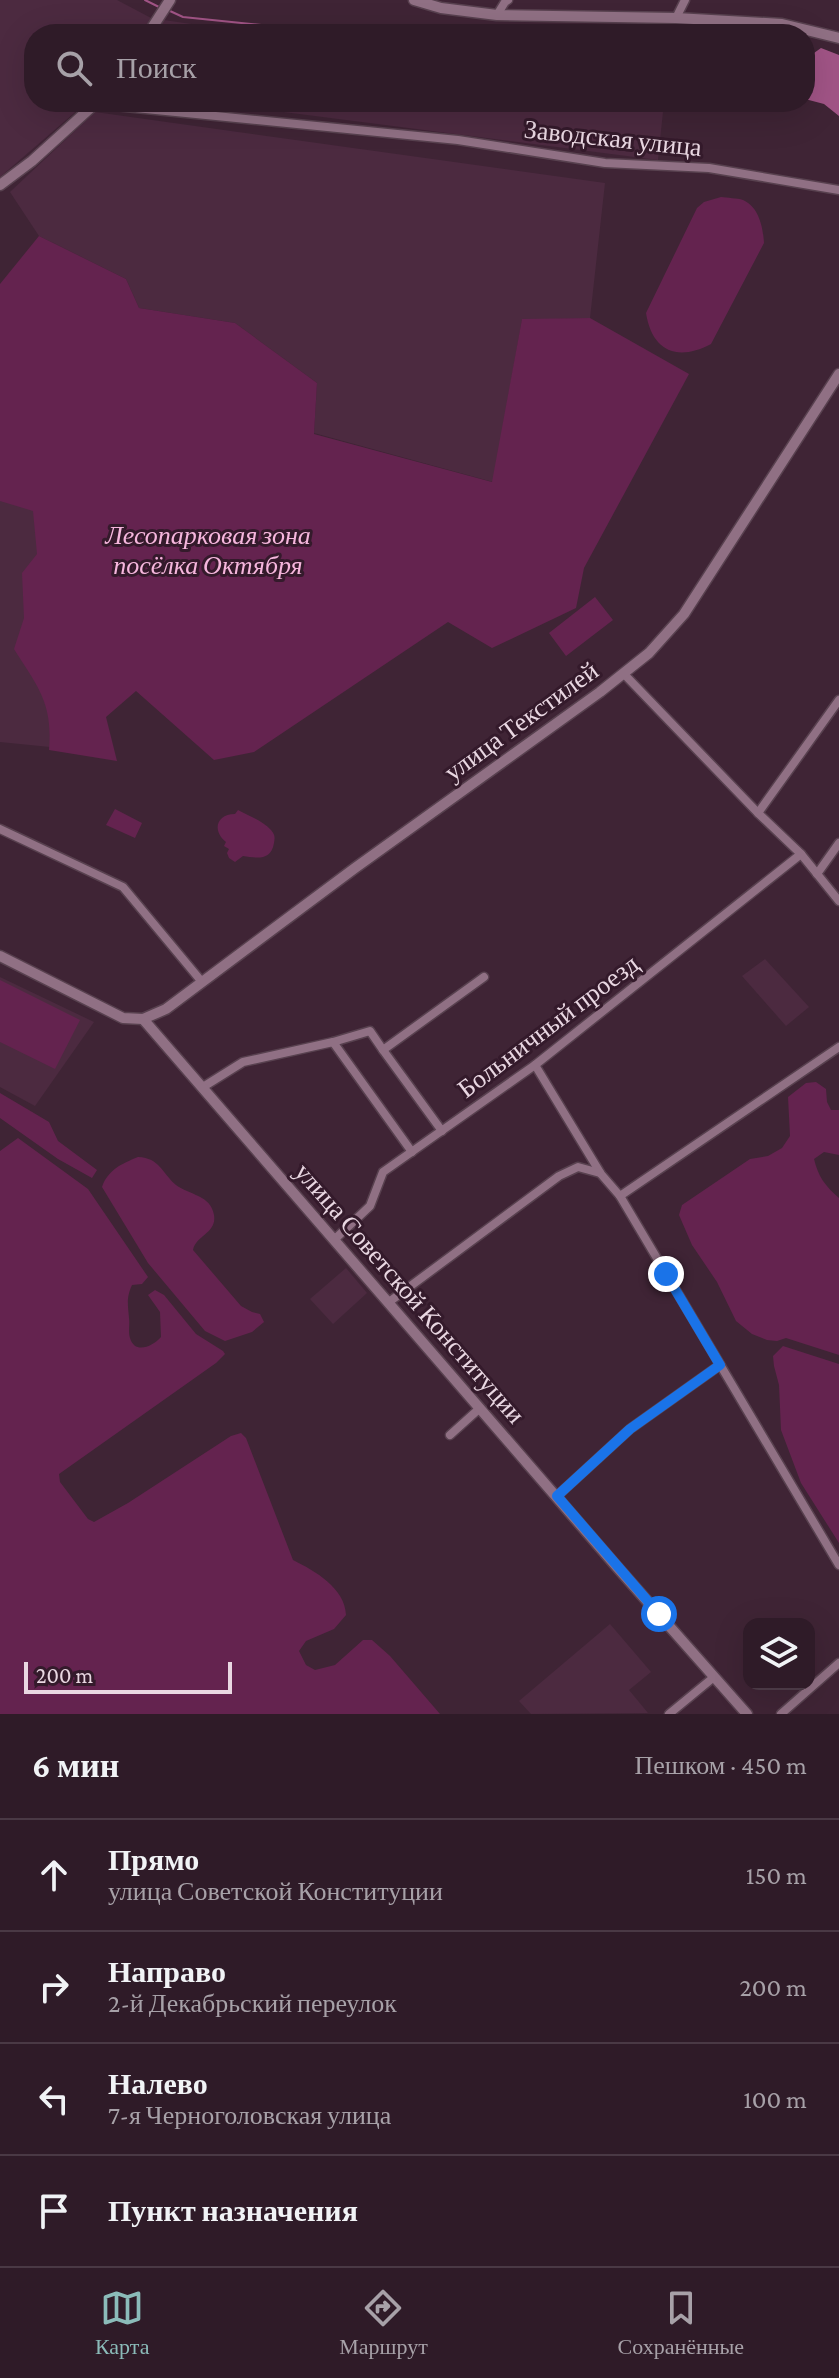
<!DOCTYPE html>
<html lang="ru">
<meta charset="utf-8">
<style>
body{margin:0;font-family:"Crimson Pro",serif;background:#372430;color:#f1f3f6}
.controls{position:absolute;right:24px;bottom:24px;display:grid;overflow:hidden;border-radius:16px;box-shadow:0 8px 32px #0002}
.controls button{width:72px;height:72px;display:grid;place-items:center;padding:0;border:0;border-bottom:2px solid #4a3945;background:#2f1b28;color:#f1f3f6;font:40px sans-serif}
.scale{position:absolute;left:24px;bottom:20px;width:208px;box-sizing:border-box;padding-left:8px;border:4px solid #e9d7e2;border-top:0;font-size:22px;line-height:28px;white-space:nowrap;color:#e9d7e2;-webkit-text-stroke:6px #341a2b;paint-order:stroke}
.stop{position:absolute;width:24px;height:24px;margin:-18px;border:6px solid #1a73e8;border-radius:50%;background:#fff}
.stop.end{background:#1a73e8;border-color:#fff;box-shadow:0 2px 8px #0008}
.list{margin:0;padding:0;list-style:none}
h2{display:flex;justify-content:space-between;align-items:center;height:104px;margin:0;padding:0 32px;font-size:34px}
h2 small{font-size:26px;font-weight:400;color:#a7a1a8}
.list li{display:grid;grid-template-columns:52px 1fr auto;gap:24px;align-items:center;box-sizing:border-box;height:112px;padding:0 32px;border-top:2px solid #4a3945}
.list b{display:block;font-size:30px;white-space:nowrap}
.list p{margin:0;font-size:26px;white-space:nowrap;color:#a7a1a8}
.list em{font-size:26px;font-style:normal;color:#a7a1a8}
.icon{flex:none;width:44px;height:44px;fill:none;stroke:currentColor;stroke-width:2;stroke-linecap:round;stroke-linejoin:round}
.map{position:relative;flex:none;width:839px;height:1714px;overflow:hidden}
.search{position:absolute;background:#2f1b28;box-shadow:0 8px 32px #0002;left:24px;right:24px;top:24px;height:88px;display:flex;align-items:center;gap:20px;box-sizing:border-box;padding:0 28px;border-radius:32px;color:#a7a1a8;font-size:30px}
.sheet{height:552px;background:#2f1b28}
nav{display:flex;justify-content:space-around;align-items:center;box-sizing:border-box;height:112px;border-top:2px solid #4a3945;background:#2f1b28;font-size:22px;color:#a7a1a8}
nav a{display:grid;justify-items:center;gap:4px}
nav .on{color:#8bbbb9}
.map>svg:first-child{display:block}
.built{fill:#4c2a40}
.green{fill:#64234f}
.water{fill:#a15486}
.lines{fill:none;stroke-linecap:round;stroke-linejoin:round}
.stream{stroke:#a15486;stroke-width:2}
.minor-casing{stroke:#58414f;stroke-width:11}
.tertiary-casing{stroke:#58414f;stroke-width:13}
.minor{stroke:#907084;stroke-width:8}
.tertiary{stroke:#907084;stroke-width:10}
.route{stroke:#1a73e8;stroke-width:10}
.labels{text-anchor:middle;stroke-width:6;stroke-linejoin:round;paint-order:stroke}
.street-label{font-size:26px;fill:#e9d7e2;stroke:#341a2b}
.park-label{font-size:26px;font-style:italic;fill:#f6b6dd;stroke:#341a2b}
</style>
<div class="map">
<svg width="839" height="1714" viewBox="0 0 839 1714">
<rect width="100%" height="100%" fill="#3f2435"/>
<g class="built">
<polygon points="0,0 117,0 153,19 142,34 34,34 34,102 87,102 0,177"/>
<polygon points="164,20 260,34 156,34"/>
<polygon points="187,102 664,102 658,160 268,110"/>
<polygon points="95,112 605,183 590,318 522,320 493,482 314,433 317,383 235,323 139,308 126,279 39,236 10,192"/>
<polygon points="0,493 50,497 80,750 0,742"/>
<polygon points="765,959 809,1007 786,1026 742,976"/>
<polygon points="0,977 94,1022 35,1106 0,1087"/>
<polygon points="346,1268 367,1293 333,1324 310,1299"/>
<polygon points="610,1624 651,1672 629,1690 648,1713 531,1714 519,1701"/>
</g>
<g class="green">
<path d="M721,197C727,198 737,198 743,200C759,207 763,227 764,243L711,344C677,362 652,351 646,313L697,208L704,202Z"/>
<path d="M39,236L126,279L139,308L235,323L317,383L314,434L492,482L522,319L590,318L689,374L584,568L576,608L492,648L448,622L254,752L214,760L136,691L106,717L117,761L49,750C53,703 38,687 14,649L24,618L22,573L37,554L33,511L0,501V284Z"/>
<polygon points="595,597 613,620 566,656 549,633"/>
<polygon points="115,809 142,823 135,838 106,825"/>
<path d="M238,810C249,816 263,821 271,830C275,835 275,837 274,843C271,861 257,858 243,856L235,862L229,858L227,853L229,849L224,846L226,842C212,831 216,814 235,814Z"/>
<polygon points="0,980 80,1020 55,1069 0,1042"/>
<path d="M816,1082L826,1089L827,1102L831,1110H839V1155L824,1152L814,1159C818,1176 825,1186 839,1198V1355L786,1338L777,1341L767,1340L752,1334L736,1321L717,1282L692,1245L679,1215L682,1205L750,1159L768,1156L782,1148L790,1136L788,1097L806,1083Z"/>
<polygon points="0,1093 49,1122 58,1141 97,1170 92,1178 58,1159 0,1118"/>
<path d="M18,1138L88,1189L148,1277L142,1284L132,1285C126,1298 128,1305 129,1318C130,1324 128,1332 130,1338C135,1355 153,1346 161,1337L160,1312L148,1295L155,1290L164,1295L196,1334L223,1351L225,1354L216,1363L59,1474L60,1482L88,1519L94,1522L128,1503L231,1436L241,1433L246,1438L293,1560C315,1571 345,1588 346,1615L334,1629L306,1641L299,1651L306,1665L315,1670L335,1665L363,1640H372L390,1656L440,1714H0V1151Z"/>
<path d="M138,1157C160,1158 162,1173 176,1185C189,1195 211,1195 214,1215C217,1233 196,1235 193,1250L241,1306L252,1312L260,1314L264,1322L252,1332L225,1341L205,1331L148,1263L102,1187C108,1170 121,1164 138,1157Z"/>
<polygon points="783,1346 839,1364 839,1543 801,1483 781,1430 779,1385 774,1366 773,1356"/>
</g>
<polygon class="water" points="821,48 839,55 839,116 824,104 805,99 805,51 814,53"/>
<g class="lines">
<g class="stream">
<polyline points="145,0 159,7"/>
<polyline points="170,11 183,17 348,34"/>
</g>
<defs>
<g id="minor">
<polyline points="497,15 505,2 508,0"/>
<polyline points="676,18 685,0"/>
<polyline points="95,104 458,140 605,163 709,168 839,190"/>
<polyline points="624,674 758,813 801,854 839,901"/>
<polyline points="758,813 839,700"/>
<polyline points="0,829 123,887 202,982"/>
<polyline points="817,874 839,843"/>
<polyline points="333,1042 370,1031 383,1050"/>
<polyline points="535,1065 601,1174 620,1196 839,1565"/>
<polyline points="203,1087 243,1062 333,1042 412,1152"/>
<polyline points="442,1131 383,1050 484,977"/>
<polyline points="620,1196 839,1047"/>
<polyline points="335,1239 370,1206 383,1172 535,1065 801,854"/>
<polyline points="389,1302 559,1176 578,1167 600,1173"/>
<polyline points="450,1435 480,1408"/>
<polyline points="557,1496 630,1429 720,1365"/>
<polyline points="669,1714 714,1677"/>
<polyline points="781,1714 839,1663"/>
</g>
<g id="tertiary">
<polyline points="414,0 441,8 497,15 676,18 782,24 839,38"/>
<polyline points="148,34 170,0"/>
<polyline points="0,185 32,161 97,102"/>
<polyline points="0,956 123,1018 143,1019 166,1009 355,868 600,692 649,653 684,614 839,374"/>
<polyline points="143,1019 617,1567 747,1714"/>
</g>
</defs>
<use href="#minor" class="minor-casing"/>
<use href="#tertiary" class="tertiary-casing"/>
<use href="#minor" class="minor"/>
<use href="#tertiary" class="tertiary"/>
</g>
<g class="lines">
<polyline class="route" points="659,1614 557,1496 630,1429 720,1365 666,1274"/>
</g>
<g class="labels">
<g class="street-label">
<text transform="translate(613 138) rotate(6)" y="9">Заводская улица</text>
<text transform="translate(521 721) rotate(-36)" y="9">улица Текстилей</text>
<text transform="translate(548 1026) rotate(-37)" y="9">Больничный проезд</text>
<text transform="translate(410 1293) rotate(49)" y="9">улица Советской Конституции</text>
</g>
<g class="park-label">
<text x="208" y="544">Лесопарковая зона<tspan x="208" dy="30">посёлка Октября</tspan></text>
</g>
</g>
</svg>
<div class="controls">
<button><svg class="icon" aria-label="layers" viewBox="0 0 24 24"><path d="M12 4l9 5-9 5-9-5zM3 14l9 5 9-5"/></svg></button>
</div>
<div class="scale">200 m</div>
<div class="stop" style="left:659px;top:1614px"></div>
<div class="stop end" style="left:666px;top:1274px"></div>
<div class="search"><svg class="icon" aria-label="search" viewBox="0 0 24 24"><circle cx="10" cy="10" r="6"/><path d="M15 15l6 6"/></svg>Поиск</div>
</div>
<section class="sheet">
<h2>6 мин<small>Пешком · 450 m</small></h2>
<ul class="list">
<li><svg class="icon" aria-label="ahead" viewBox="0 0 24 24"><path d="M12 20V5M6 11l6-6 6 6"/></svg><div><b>Прямо</b><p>улица Советской Конституции</p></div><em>150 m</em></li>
<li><svg class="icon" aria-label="right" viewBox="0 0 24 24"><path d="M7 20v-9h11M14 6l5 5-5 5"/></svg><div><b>Направо</b><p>2-й Декабрьский переулок</p></div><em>200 m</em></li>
<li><svg class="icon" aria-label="left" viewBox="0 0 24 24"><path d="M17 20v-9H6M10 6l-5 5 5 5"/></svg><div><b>Налево</b><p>7-я Черноголовская улица</p></div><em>100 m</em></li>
<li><svg class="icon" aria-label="arrive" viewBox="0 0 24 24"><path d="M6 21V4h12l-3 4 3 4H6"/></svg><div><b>Пункт назначения</b></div></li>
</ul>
</section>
<nav>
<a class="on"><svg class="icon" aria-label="map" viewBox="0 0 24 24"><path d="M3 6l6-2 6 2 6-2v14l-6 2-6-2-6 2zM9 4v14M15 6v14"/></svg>Карта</a>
<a><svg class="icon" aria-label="directions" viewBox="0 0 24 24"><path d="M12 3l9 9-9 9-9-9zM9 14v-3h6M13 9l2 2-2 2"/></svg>Маршрут</a>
<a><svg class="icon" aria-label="saved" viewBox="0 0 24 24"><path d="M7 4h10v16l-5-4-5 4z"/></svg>Сохранённые</a>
</nav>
